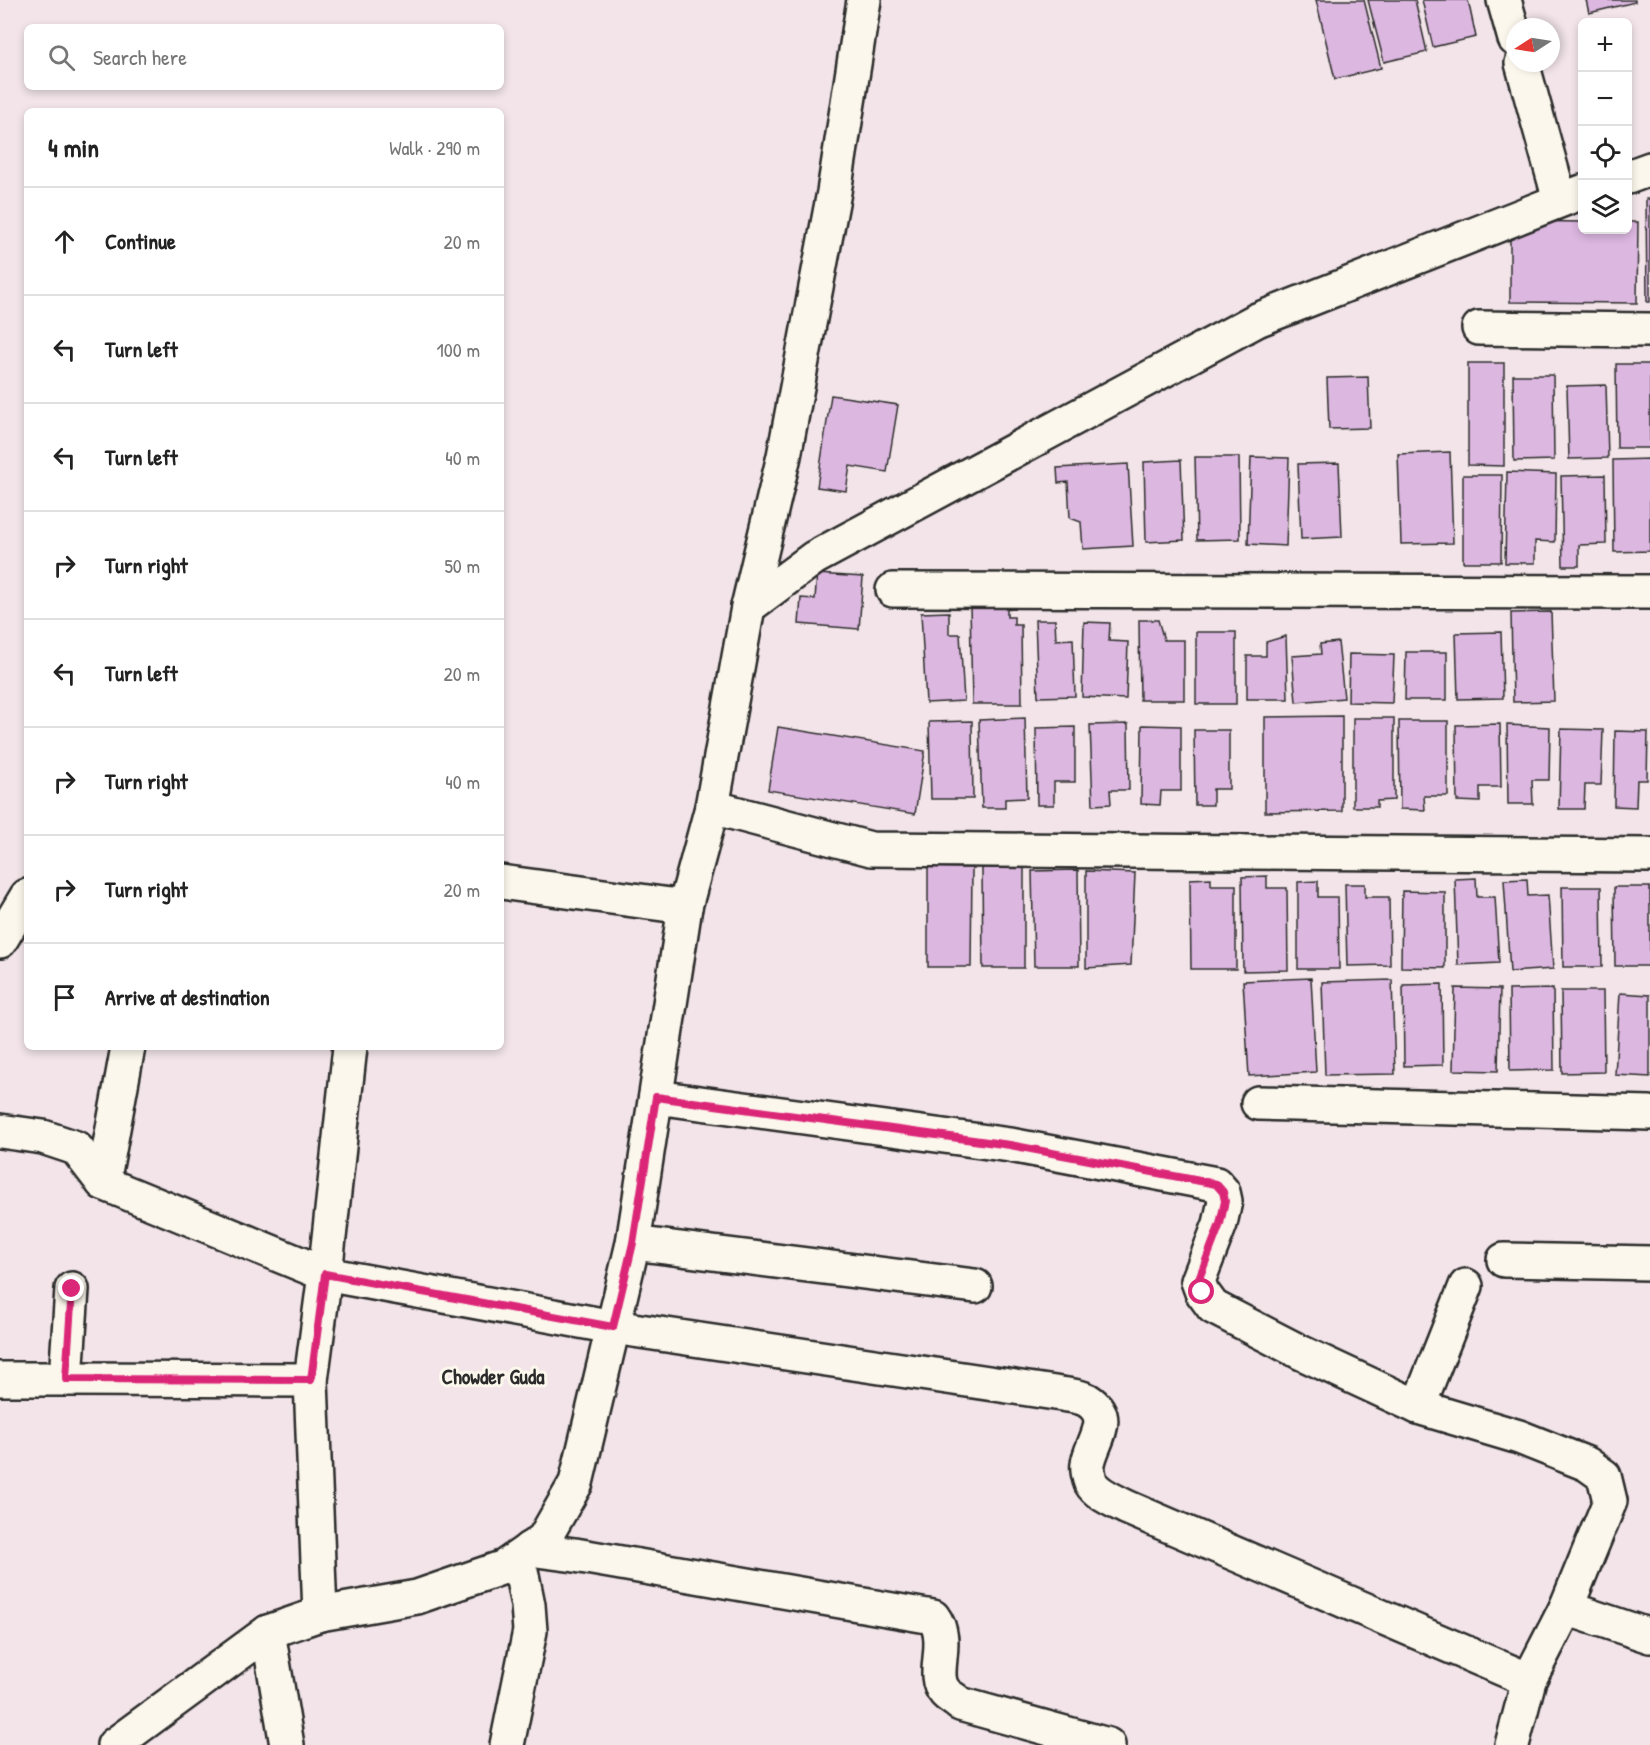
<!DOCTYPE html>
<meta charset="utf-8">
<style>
body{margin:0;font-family:"Patrick Hand",sans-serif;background:#f2f2f2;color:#222}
.controls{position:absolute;right:18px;top:18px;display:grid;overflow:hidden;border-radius:9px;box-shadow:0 3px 9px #0003}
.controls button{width:54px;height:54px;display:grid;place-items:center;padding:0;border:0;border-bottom:2px solid #e0e0e0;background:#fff;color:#222;font:30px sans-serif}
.compass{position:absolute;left:1506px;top:18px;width:54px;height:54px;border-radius:50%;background:#fff;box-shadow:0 3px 9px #0003;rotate:258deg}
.stop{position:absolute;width:18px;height:18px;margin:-14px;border:4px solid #db2777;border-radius:50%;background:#fff}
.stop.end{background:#db2777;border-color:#fff;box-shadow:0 2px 6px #0008}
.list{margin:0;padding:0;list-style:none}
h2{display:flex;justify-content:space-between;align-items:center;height:78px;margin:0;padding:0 24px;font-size:26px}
h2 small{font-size:20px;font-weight:400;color:#767676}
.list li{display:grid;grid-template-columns:39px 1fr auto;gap:18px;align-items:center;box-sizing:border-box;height:108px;padding:0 24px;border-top:2px solid #e0e0e0}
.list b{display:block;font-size:22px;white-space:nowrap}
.list em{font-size:20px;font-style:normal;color:#767676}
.icon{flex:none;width:33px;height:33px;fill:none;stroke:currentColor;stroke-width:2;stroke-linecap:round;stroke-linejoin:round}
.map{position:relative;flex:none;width:1650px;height:1745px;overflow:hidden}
.search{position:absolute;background:#fff;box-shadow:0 3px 9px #0003;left:24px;top:24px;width:480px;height:66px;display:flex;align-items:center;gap:15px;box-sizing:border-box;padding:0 21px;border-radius:9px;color:#767676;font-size:22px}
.panel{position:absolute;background:#fff;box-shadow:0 3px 9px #0003;left:24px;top:108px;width:480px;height:942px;border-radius:9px}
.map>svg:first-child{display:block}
.building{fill:#dcb7e0;stroke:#2b2b2b;stroke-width:1.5}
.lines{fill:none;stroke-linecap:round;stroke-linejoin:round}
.minor-casing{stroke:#2b2b2b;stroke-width:38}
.minor{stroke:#fbf7ec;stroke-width:33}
.route{stroke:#db2777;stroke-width:8}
.labels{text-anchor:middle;stroke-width:6;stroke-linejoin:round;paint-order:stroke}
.quarter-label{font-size:21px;font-weight:bold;fill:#2b2b2b;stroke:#fbf7ec}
</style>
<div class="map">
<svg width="1650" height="1745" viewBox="0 0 1650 1745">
<rect width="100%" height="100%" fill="#f2e4e8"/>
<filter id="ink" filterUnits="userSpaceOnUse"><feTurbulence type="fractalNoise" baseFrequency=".0167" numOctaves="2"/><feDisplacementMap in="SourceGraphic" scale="12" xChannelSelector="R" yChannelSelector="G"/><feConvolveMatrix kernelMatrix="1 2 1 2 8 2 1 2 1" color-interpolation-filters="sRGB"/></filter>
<g filter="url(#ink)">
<g class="building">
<polygon points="1316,0 1364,0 1381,68 1335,79"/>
<polygon points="1368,0 1415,0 1427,52 1384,62"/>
<polygon points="1422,0 1468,0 1476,37 1433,47"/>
<polygon points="1586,0 1635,0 1635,2 1589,13"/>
<polygon points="1646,199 1650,199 1650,302 1647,302"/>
<polygon points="1510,221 1582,222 1582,230 1628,230 1628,222 1638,222 1637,303 1510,302"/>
<polygon points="1468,363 1504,363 1504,466 1468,465"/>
<polygon points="1616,364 1650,364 1650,448 1617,448"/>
<polygon points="1513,375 1553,375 1554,460 1514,461"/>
<polygon points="1368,377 1370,428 1329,429 1327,378"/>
<polygon points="1606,385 1608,458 1569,459 1567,386"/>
<polygon points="831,395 898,405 887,472 850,466 846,491 817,487"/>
<polygon points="1450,452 1453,543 1401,544 1398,454"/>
<polygon points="1195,457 1239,457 1240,539 1197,540"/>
<polygon points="1251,457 1289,458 1286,546 1248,544"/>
<polygon points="1650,459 1650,551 1614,552 1613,460"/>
<polygon points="1181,460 1184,540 1146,542 1144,462"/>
<polygon points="1339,463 1342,537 1301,539 1298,464"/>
<polygon points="1128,464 1133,546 1083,549 1081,522 1070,518 1068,482 1058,483 1057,468"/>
<polygon points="1507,472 1556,474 1555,542 1535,541 1535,563 1505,563"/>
<polygon points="1463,475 1502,475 1501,562 1463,562"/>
<polygon points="1605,475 1606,544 1579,545 1579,566 1563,566 1561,476"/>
<polygon points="817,574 863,577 859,629 799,624 801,598 815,599"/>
<polygon points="1007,602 1007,617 1014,617 1014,625 1021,625 1022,704 972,704 970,603"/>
<polygon points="949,612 949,634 960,634 964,701 926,703 921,613"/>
<polygon points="1551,612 1554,701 1513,702 1511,613"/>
<polygon points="1035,620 1055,620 1056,640 1073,639 1075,696 1038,697"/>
<polygon points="1139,620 1158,620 1164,640 1184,640 1184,700 1140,700"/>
<polygon points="1084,622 1110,623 1109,641 1128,642 1126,699 1082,697"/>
<rect x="1196" y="632" width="40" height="72"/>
<polygon points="1501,632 1503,698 1458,699 1456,633"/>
<polygon points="1286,636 1288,699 1247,699 1247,656 1266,656 1266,642"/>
<polygon points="1338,642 1344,698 1296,702 1292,656 1321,654 1320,644"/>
<polygon points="1406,652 1447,652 1447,700 1405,700"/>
<polygon points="1349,654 1394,655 1392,703 1348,702"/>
<polygon points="1342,716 1342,811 1265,812 1265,717"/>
<polygon points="1025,718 1027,798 1005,799 1005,808 982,808 979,720"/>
<polygon points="1353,718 1394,718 1394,800 1377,801 1377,807 1353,807"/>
<polygon points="972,721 973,799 931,799 929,722"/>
<polygon points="1399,721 1448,721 1448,796 1424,796 1425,810 1400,809"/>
<polygon points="1128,724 1129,790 1110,790 1111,804 1093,805 1090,725"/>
<polygon points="1500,724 1501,787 1480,787 1480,802 1457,801 1456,725"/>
<polygon points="1142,725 1181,726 1181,791 1161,791 1160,805 1141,804"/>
<polygon points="1507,725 1550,727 1549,780 1532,780 1533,804 1508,804"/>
<polygon points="778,727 925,751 915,814 768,790"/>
<polygon points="1075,727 1075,782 1054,782 1054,805 1037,805 1036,728"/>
<polygon points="1561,729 1603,730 1601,785 1585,785 1584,809 1559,809"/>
<polygon points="1194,730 1229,730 1229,789 1213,789 1213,805 1195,805"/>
<polygon points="1615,731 1648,732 1647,780 1637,780 1636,807 1614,806"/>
<polygon points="928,867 972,868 971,967 928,967"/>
<polygon points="982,868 1024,868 1024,968 983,968"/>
<polygon points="1078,870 1079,966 1034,966 1032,871"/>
<polygon points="1086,871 1135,873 1131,965 1086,968"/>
<polygon points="1267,876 1267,888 1287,888 1288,970 1243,971 1242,877"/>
<polygon points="1211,878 1211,885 1236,885 1236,969 1191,969 1190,879"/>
<polygon points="1476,878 1477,897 1495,897 1499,963 1458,965 1455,879"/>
<polygon points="1527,879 1528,896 1548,895 1553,969 1510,972 1504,880"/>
<polygon points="1318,881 1318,897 1338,897 1339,969 1298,969 1298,882"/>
<polygon points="1345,884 1365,884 1365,897 1389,897 1390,965 1347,966"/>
<polygon points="1562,887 1601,887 1602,967 1563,967"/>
<polygon points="1614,887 1650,887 1650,966 1615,966"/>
<polygon points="1402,891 1445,892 1445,968 1401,967"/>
<polygon points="1311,978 1316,1072 1249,1076 1243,981"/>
<polygon points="1392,980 1395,1074 1325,1075 1322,982"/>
<polygon points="1442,984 1443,1065 1404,1066 1403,985"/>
<polygon points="1455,988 1500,989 1498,1071 1453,1070"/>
<polygon points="1553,989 1554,1070 1510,1071 1509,990"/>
<polygon points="1561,991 1603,991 1604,1072 1562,1073"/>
<polygon points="1620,993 1650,995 1650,1077 1615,1075"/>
</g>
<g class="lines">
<defs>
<g id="minor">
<polyline points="1504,0 1515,39"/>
<polyline points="1522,63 1560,200"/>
<polyline points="1628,177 1650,169"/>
<polyline points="1479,328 1650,330"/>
<polyline points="893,590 1650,592"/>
<polyline points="748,607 814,558 1257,320 1582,192"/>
<polyline points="712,807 871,849 1650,855"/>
<polyline points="501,882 685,907"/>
<polyline points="0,941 27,896"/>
<polyline points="656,1097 1010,1145 1216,1184 1223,1192 1225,1201 1220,1224 1198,1281 1202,1292 1213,1307 1302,1353 1418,1407 1519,1437 1587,1464 1604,1476 1610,1501 1566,1608 1529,1680 1512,1745"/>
<polyline points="1258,1103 1650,1113"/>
<path d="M0,1131L43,1137L76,1148L103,1183L325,1274L613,1327L1055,1393C1064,1395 1078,1395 1087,1400C1116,1418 1091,1442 1088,1464C1087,1469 1089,1478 1091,1483C1097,1494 1115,1501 1126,1507L1529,1680"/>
<polyline points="103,1183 128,1047"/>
<polyline points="633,1243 975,1286"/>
<polyline points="1504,1260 1650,1263"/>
<polyline points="0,1379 66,1379 72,1289"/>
<polyline points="66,1379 311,1380"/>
<polyline points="1418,1407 1466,1286"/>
<path d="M529,1549L575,1555L933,1617C952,1642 929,1674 945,1692C948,1696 956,1700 960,1704L1108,1745"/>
<polyline points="1566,1608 1650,1636"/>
<polyline points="320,1614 311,1380 325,1274 350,1047"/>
<polyline points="268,1632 287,1745"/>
<polyline points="114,1745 268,1632 320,1614 417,1597 504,1567 544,1539 576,1483 633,1243 685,907 712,807 748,607 784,456 834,192 864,0"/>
<polyline points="507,1745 530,1631 528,1605 522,1575 516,1559"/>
</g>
</defs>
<use href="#minor" class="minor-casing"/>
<use href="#minor" class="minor"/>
</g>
</g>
<g class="lines" filter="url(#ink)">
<polyline class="route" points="72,1289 66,1379 311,1380 325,1274 613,1327 633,1243 656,1097 1010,1145 1216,1184 1223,1192 1225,1201 1220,1224 1198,1281 1202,1292"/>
</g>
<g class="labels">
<g class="quarter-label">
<text x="493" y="1384">Chowder Guda</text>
</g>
</g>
</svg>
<div class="controls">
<button>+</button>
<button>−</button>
<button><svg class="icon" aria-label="locate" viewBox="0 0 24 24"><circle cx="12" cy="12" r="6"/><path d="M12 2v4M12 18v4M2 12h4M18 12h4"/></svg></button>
<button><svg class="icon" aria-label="layers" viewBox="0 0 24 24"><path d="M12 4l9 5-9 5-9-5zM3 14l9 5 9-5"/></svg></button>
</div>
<svg class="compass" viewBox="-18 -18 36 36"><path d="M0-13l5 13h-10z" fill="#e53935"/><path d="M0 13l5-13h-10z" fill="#767676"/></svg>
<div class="stop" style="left:1202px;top:1292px"></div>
<div class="stop end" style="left:72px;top:1289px"></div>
<div class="search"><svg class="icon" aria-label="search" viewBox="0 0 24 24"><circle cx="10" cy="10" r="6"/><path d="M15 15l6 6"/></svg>Search here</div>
<section class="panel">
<h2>4 min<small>Walk · 290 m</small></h2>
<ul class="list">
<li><svg class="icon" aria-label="ahead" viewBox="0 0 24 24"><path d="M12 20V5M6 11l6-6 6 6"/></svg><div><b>Continue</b></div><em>20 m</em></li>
<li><svg class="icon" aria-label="left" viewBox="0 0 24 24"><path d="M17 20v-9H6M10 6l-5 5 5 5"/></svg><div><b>Turn left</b></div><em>100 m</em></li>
<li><svg class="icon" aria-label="left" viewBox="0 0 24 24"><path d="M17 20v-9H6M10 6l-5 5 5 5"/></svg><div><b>Turn left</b></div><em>40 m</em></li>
<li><svg class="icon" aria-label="right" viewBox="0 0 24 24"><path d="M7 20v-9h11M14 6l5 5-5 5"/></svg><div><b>Turn right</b></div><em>50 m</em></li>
<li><svg class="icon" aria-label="left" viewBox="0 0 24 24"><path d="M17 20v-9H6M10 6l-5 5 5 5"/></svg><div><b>Turn left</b></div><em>20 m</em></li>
<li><svg class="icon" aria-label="right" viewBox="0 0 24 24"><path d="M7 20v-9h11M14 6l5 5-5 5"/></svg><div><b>Turn right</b></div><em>40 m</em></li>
<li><svg class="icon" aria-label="right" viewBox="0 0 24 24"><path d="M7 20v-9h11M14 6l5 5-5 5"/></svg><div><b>Turn right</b></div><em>20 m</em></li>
<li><svg class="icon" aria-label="arrive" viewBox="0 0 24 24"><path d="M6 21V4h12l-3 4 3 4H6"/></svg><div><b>Arrive at destination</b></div></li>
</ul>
</section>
</div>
